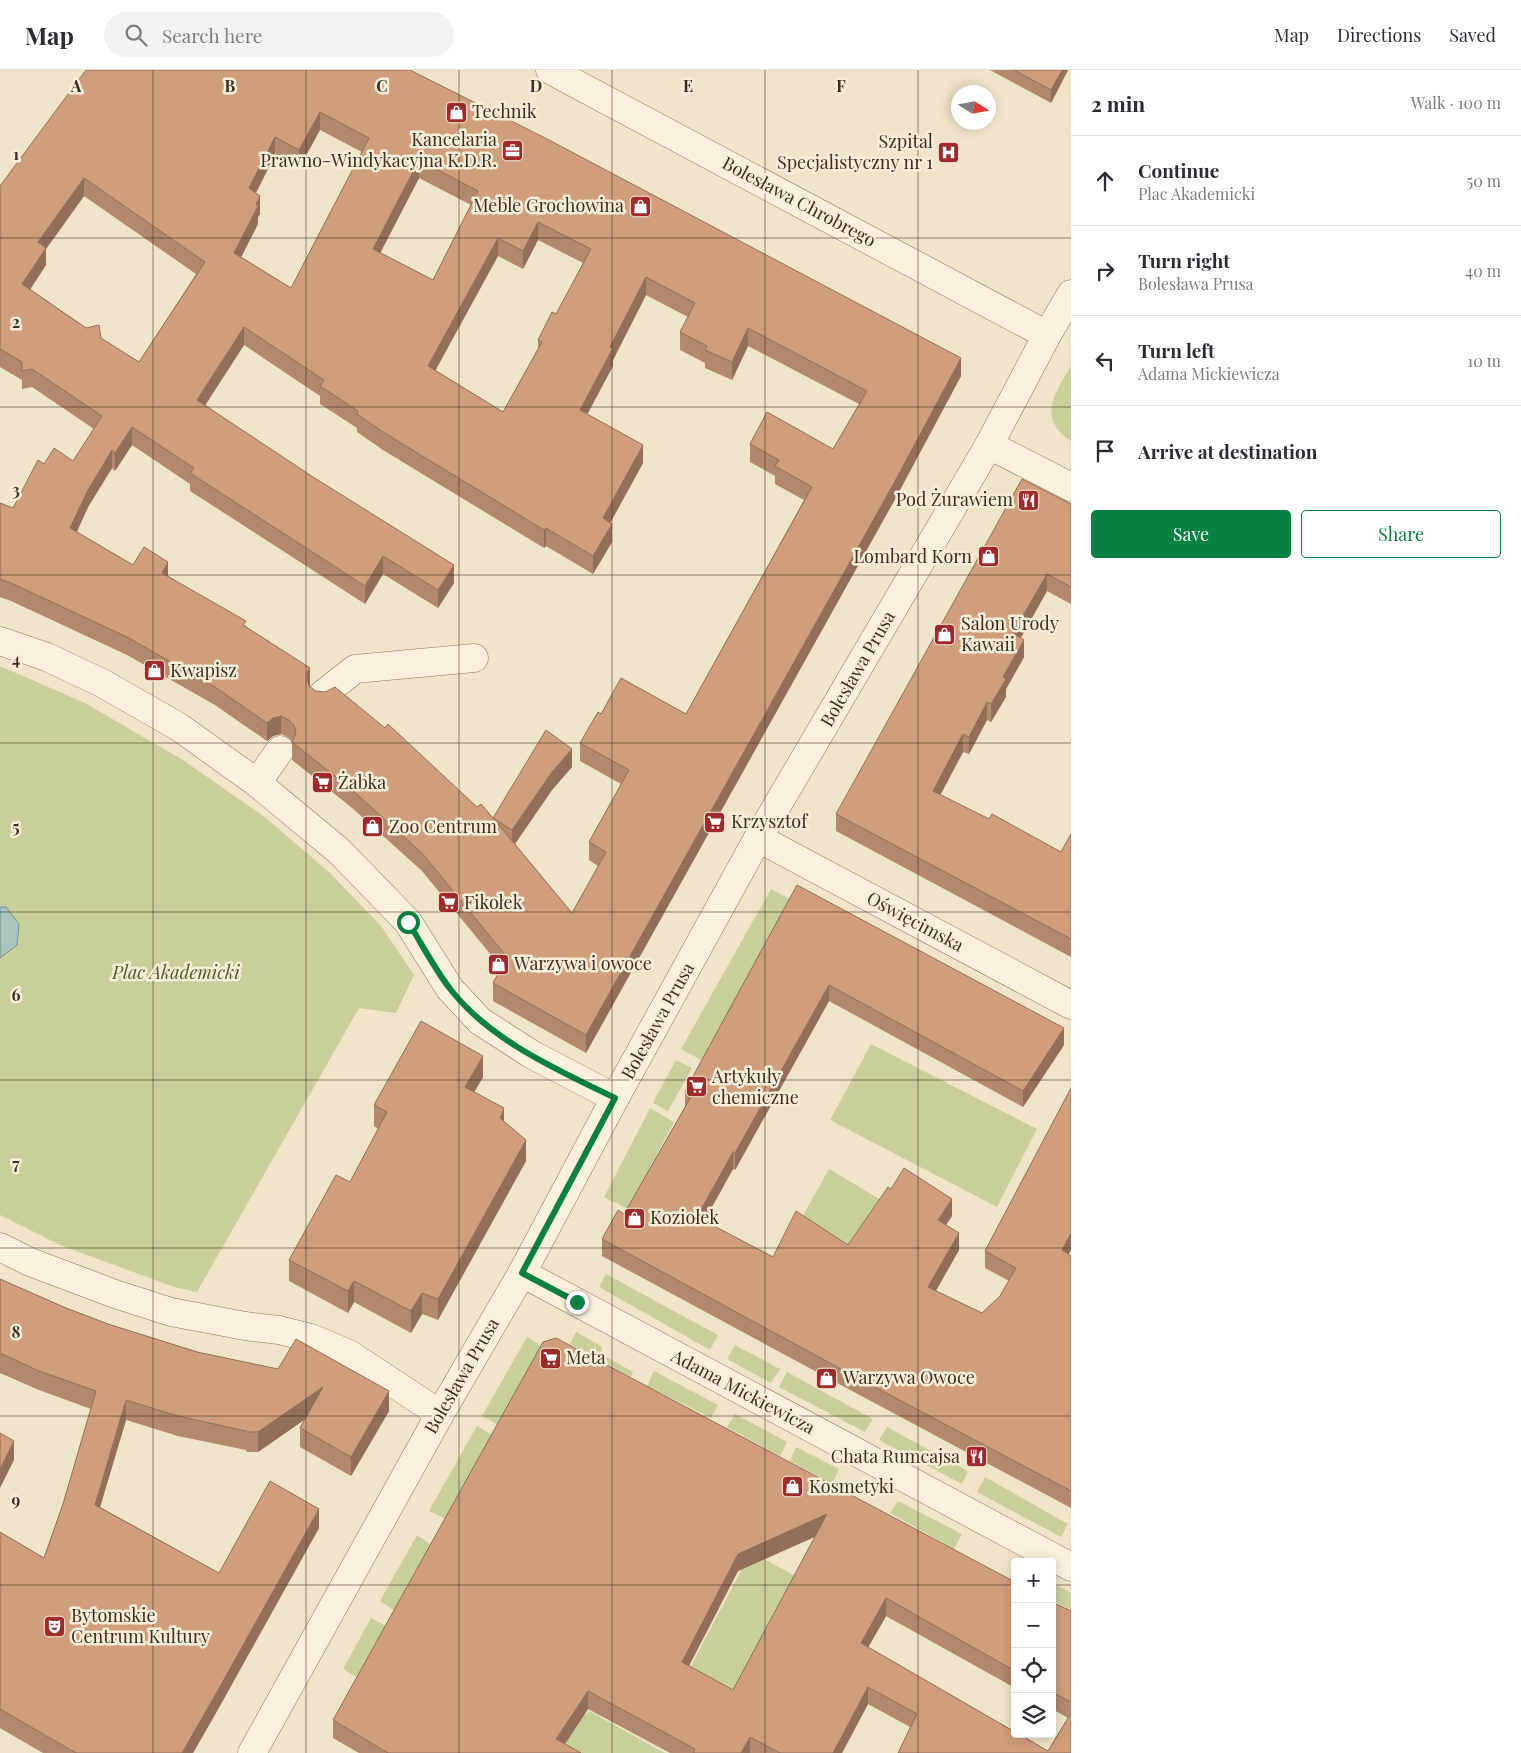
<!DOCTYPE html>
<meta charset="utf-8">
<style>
body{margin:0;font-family:"Playfair Display",serif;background:#f2f2f3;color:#2b2b33}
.controls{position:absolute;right:15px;bottom:15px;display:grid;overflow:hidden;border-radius:5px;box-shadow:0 2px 12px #0003}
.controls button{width:45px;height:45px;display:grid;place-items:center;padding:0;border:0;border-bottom:1px solid #e1e1e2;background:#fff;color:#2b2b33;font:25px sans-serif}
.compass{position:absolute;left:951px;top:15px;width:45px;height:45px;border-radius:50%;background:#fff;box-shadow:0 2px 12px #0003;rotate:101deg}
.stop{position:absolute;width:15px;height:15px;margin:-11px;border:4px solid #0b8043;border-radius:50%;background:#fff}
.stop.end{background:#0b8043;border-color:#fff;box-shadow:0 1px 5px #0008}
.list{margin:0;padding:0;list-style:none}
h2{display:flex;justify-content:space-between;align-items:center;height:65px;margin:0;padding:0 20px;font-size:21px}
h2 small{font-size:16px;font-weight:400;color:#7c7c81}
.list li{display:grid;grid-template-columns:32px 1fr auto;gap:15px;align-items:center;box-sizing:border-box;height:90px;padding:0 20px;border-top:1px solid #e1e1e2}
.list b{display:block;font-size:19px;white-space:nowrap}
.list p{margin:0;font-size:16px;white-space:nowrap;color:#7c7c81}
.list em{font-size:16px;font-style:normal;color:#7c7c81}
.actions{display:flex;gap:10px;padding:15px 20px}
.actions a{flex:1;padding:11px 0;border:1px solid #0b8043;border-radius:5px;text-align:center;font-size:18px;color:#0b8043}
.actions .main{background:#0b8043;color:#fff}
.icon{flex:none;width:28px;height:28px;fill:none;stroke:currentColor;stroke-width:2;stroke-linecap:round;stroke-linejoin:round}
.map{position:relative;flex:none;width:1071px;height:1683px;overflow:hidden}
header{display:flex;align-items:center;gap:30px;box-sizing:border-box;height:70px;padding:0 25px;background:#fff;border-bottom:1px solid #e1e1e2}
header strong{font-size:24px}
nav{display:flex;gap:28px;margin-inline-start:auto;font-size:18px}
.search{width:350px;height:45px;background:#f2f2f3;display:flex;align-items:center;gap:12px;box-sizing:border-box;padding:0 18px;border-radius:28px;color:#7c7c81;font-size:19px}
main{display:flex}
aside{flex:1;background:#fff}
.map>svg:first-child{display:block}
.green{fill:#c9cf9b}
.water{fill:#a9c4bc;stroke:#6f938a}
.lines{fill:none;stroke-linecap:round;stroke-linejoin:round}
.minor-casing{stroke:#8d765c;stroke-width:29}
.minor{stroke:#faf1dc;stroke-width:28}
.wall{fill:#b2896c;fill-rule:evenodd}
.shaded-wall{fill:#916f58}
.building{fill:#cf9f7d;stroke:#916f58;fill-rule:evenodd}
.route{stroke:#0b8043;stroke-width:6}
.grid{fill:none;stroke:#3d2e20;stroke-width:1;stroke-opacity:0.55}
.labels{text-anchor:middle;stroke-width:5;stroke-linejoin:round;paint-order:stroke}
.poi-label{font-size:18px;fill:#3d2e20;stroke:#f7eed8;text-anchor:start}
.street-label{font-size:18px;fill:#3d2e20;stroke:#f7eed8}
.park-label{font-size:18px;font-style:italic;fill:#4d5a26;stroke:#f7eed8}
.grid-label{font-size:16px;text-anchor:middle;font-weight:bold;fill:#3d2e20;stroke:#f7eed8;stroke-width:5;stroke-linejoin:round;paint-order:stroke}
</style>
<header>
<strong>Map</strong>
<div class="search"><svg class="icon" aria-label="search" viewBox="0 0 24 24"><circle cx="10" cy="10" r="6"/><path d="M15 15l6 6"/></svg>Search here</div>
<nav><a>Map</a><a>Directions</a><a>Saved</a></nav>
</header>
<main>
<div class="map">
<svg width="1071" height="1683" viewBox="0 0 1071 1683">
<rect width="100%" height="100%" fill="#f0e4c8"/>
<g class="green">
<path d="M1071,296V371C1067,368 1062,365 1059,361C1041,340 1060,315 1071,296Z"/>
<polygon points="0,596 85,633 183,690 266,748 330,803 381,856 414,905 396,943 359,938 197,1222 174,1217 60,1175 0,1145"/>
<polygon points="771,819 790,829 703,991 681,979"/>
<polygon points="871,974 1037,1059 997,1137 830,1050"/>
<polygon points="676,990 692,998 668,1041 653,1033"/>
<polygon points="650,1038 674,1052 628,1139 604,1127"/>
<polygon points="829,1099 888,1134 859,1196 796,1158"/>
<polygon points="606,1204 718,1265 710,1280 599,1217"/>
<polygon points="576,1262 601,1276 603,1285 633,1302 631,1307 570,1274"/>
<polygon points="527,1267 539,1274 541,1287 502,1357 482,1346"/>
<polygon points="735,1275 780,1299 771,1313 727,1289"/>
<polygon points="654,1301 718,1335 711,1348 647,1316"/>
<polygon points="787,1302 873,1349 865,1362 779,1317"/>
<polygon points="735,1344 787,1372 780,1386 727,1357"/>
<polygon points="477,1356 496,1367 450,1451 429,1441"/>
<polygon points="887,1357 968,1401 962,1414 879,1370"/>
<polygon points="796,1377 839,1399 832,1414 790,1391"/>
<polygon points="985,1407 1068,1454 1061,1467 977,1422"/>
<polygon points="898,1431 962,1464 954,1479 890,1443"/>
<polygon points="417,1465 435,1477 398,1543 380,1531"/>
<polygon points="751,1482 852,1536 733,1637 666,1643"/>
<polygon points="1052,1513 1071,1523 1071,1540 1052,1530"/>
<polygon points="371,1548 390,1558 361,1610 343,1599"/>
<polygon points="576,1641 586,1645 589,1641 665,1683 553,1683"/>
</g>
<polygon class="water" points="0,837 6,837 19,854 17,875 0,888"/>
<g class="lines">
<defs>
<g id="minor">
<polyline points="550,0 1047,265"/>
<polyline points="989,375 1071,417"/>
<polyline points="0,571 47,587 102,613 179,657 257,713 339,781 408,852 450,919 480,951 531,984 615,1028"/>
<polyline points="322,625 355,599 474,588"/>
<polyline points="257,713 280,680"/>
<polyline points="758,768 1071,935"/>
<polyline points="0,1177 30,1192 115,1224 171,1242 245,1256 279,1260 311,1268 349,1284 440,1344"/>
<polyline points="522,1203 1071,1497"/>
<polyline points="252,1683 440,1344 522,1203 615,1028 758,768 989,375 1047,265 1071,224"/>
</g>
</defs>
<use href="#minor" class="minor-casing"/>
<use href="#minor" class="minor"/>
</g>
<g class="wall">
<path d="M410,0L961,306L894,431L586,983L493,931V913L501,897L422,801L351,737L292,690V671L289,668L281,664L273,666L267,671L215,635L127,585L11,531L0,527V433L13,438L44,394L73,391L94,359L32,317L22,319V310L0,297V116ZM320,60L362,82L291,218L241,187L258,154V147L260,144L256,123L275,85L299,98ZM419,108L471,135L433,210L380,183ZM84,126L196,204L139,292L101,268L30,219L46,195V179ZM538,170L583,193L556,244L538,270V279L503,342L435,300L498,186L523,199ZM646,225L688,247L680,262V280L705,293V298L732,310L748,276L859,334L833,379L750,374V392L775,406V414L804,430L686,644H601L580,673V691L621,714L589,772V790L598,796L572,843L515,774L552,720L572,697L493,748L310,617L246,556L168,506L133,495L77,462L88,437L112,398L115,401L132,375L190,414V421L365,534L383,504L438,538L454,513L205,335L244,275L320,326V334L357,358V362L383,380L544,478L546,476L593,504L612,472L610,453L643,393L587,344L613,296V290Z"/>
<polygon points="990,0 1068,0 1051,33"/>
<polygon points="1071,434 1071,534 1047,521 1021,568 1024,587 1006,619 1006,627 991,652 987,650 969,684 963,682 940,725 989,749 1061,782 1071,764 1071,887 836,761 836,744"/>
<polygon points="797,815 1064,975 1023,1037 829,931 735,1100 733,1099 704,1151 773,1187 848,1175 891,1119 952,1146 946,1155 959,1180 936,1221 982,1243 1000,1226 1009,1211 985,1198 985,1181 1071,1018 1071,1180 1068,1184 1071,1186 1071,1438 839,1314 602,1186 602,1169 624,1144 685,1037 685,1021"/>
<polygon points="483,1007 474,1022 504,1052 526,1091 438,1250 422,1244 411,1263 354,1232 348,1243 289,1211 289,1190 350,1112 378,1059 374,1056 374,1035"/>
<polygon points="0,1209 66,1238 108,1254 389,1341 351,1406 300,1377 300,1358 305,1349 258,1382 247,1382 246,1380 178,1366 126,1350 100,1437 219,1503 319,1458 217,1641 193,1683 43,1683 0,1658 0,1462 44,1488 63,1434 91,1339 39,1320 0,1303"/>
<path d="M543,1272L1015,1512V1618L886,1546L868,1577L1048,1681L1068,1648L1052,1639V1532L1071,1541V1683H898L910,1657L868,1634L842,1683H670L588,1639L565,1674L581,1683H359L333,1668V1650ZM815,1467L733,1620L689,1596L738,1501Z"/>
</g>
<g class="shaded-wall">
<polygon points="1062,0 1068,0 1051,33 1051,20"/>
<polygon points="320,42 320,60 299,98 299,80"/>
<polygon points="275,67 275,85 249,136 249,118"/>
<polygon points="419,90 419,108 373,197 373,179"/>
<polygon points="84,108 84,126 46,179 46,195 22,232 22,214 38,172"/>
<polygon points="260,126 260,144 258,147 258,154 234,201 234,183"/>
<polygon points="538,152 538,170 523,199 523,181"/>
<polygon points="498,168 498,186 428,314 428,296"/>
<polygon points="646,207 646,225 613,290 613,296 580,358 580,340 610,277"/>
<polygon points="244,257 244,275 197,348 197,330"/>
<polygon points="748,258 748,276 732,310 732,292"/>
<polygon points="961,288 961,306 894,431 586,983 586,965"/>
<polygon points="132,357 132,375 115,401 115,383"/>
<polygon points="643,375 643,393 603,466 603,448"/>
<polygon points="112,380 112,398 88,437 70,476 70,458 88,420"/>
<polygon points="612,454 612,472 593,504 593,486"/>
<polygon points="546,458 546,476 544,478 544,460"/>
<polygon points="383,486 383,504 365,534 365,516"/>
<polygon points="168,492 168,510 162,503"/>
<polygon points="454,495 454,513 438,538 438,520"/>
<polygon points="1047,504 1047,521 1013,581 1013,563"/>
<polygon points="1024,570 1024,587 1006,619 1006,627 991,652 991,634 1003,607"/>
<polygon points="310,598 310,616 307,620 307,602"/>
<polygon points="987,632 987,650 969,684 969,667"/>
<polygon points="281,646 281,664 273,666 267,671 267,653 273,648"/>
<polygon points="963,664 963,682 933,739 933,721"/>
<polygon points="572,679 572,697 552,720 512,778 512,760 552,702"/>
<polygon points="829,915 829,931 735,1100 735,1083"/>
<polygon points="1064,958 1064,975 1023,1037 1023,1021"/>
<polygon points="483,986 483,1007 465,1038 465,1017"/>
<polygon points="504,1038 504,1060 500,1048"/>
<polygon points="526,1070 526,1091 438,1250 438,1229"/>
<polygon points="733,1082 733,1099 697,1164 697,1147"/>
<polygon points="952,1129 952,1146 938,1167 938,1150"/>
<polygon points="959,1163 959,1180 928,1234 928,1217"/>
<polygon points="1071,1163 1071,1180 1062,1197 1062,1180"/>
<polygon points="354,1211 354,1232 348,1243 348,1221"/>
<polygon points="422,1223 422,1244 411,1263 411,1241"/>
<polygon points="323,1317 323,1337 258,1382 258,1362"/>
<polygon points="389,1321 389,1341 351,1406 351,1387"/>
<polygon points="126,1330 126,1350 95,1454 95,1435"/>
<polygon points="14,1371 14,1390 0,1418 0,1399"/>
<polygon points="319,1439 319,1458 217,1641 193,1683 182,1683"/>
<polygon points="827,1444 827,1461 738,1501 682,1609 682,1592 738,1484"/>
<polygon points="886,1528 886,1546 861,1590 861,1573"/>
<polygon points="868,1617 868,1634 842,1683 833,1683"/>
<polygon points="588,1621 588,1639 559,1683 556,1669"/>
<polygon points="750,1667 750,1683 741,1683"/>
</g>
<g class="building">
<path d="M86,0H410L549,70L961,288L894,413L586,965L493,913L507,887L422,783L351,719L292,672L296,663L294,655L289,650L281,646L273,648L267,653L215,617L127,567L11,513L0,509V433L13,438L38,390L44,394L54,378L73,391L102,346L32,299L22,301V292L0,279V116ZM320,42L369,68L291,218L234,183L258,136L256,134L260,126L249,118L275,67L299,80ZM419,90L478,121L433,210L373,179ZM84,108L205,192L139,292L101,268L99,255L86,258L22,214L46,178L38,172ZM538,152L591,179L556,244L552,242L538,270L542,272L503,342L428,296L498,168L523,181ZM646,207L695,233L680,262L707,276L705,280L732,292L748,258L867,321L833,379L767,342L750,374L779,390L775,396L812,417L686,644L621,608L601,644L598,642L580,673L629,700L589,772L606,782L572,843L493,748L512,760L552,702L572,679L546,660L493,748L481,734L477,737L388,654L385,658L335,617L325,622L316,621L310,617L307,610V602L310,598L243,555L246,551L162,503L168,492L144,477L133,495L70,458L88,420L112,380L115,383L132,357L194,398L190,403L365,516L383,486L438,520L454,495L313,407L197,330L244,257L324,310L320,316L358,341L357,344L383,362L544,460L546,458L593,486L612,454L603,448L643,375L580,340L613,278L610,277Z"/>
<polygon points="1014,0 1062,0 1051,20"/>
<polygon points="1022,409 1071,434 1071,517 1047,504 1013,563 1024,570 1003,607 1006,609 991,634 987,632 969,667 963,664 933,721 989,749 992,744 1061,782 1071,764 1071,869 836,744"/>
<polygon points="797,815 1064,958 1023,1021 829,915 735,1083 733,1082 697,1147 773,1187 796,1141 848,1175 888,1117 891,1119 904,1098 952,1129 938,1150 959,1163 928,1217 982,1243 1000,1226 1016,1198 985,1181 1071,1018 1071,1163 1062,1180 1071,1186 1071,1421 839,1298 602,1169 618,1140 624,1144 692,1025 685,1021"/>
<polygon points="421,951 483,986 465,1017 504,1038 500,1048 526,1070 438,1229 422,1223 411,1241 354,1211 348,1221 289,1190 336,1105 350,1112 387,1042 374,1035"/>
<polygon points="0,1209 66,1238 108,1254 197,1282 278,1299 296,1269 389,1321 351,1387 300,1358 323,1317 258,1362 247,1362 246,1361 178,1346 126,1330 95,1435 219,1503 270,1411 319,1439 217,1622 182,1683 76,1683 0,1639 0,1462 44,1488 63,1434 96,1321 39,1301 0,1283"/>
<path d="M556,1268L1015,1512V1601L886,1528L861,1573L1015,1662V1664H1019L1048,1681L1071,1643V1683H898L917,1644L868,1617L833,1683H780L750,1667L741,1683H693L695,1679L588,1621L556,1669L581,1683H388L333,1650L543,1272ZM827,1444L733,1620L682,1592L738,1484Z"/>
<polygon points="0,1363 14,1371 0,1399"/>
<polygon points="1052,1532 1071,1541 1071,1632 1052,1622"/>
</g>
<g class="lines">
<path class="route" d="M408,852C422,874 435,900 451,920C491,971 558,1000 615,1028L522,1203L577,1232"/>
</g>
<path class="grid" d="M153,0V1683M306,0V1683M459,0V1683M612,0V1683M765,0V1683M918,0V1683M0,168H1071M0,337H1071M0,505H1071M0,673H1071M0,842H1071M0,1010H1071M0,1178H1071M0,1346H1071M0,1515H1015M1052,1515H1071"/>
<defs>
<symbol id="shop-square" viewBox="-11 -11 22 22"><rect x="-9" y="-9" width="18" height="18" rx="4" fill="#9e2a2b" stroke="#f7eed8"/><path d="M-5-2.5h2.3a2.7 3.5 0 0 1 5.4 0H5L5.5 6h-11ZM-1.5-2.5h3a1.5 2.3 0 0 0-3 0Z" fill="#fff"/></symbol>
<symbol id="office-square" viewBox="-11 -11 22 22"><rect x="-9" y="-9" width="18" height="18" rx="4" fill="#9e2a2b" stroke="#f7eed8"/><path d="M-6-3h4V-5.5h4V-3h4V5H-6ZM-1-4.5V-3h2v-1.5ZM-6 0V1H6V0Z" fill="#fff"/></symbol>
<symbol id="hospital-square" viewBox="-11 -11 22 22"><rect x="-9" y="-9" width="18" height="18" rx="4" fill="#9e2a2b" stroke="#f7eed8"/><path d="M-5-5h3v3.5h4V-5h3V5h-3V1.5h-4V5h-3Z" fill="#fff"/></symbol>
<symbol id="restaurant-square" viewBox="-11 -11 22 22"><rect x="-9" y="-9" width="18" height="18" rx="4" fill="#9e2a2b" stroke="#f7eed8"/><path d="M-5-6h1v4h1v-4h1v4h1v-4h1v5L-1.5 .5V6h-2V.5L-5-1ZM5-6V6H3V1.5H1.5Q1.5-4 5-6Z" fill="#fff"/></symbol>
<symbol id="supermarket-square" viewBox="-11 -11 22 22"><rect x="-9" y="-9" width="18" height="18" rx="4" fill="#9e2a2b" stroke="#f7eed8"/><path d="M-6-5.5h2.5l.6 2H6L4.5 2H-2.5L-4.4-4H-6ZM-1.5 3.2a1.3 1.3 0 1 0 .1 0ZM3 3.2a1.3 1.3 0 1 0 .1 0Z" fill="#fff"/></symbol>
<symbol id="theatre-square" viewBox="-11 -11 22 22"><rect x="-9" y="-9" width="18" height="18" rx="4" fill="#9e2a2b" stroke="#f7eed8"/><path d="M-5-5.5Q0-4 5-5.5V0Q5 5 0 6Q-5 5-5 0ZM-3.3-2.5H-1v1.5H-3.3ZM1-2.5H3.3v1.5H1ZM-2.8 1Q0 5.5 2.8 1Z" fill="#fff"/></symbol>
</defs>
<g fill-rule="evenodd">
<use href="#shop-square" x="444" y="30" width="25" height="25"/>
<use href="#office-square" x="500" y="68" width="25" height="25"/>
<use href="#hospital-square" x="936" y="70" width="25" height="25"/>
<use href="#shop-square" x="628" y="124" width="25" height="25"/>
<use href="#restaurant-square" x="1016" y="418" width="25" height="25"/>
<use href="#shop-square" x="976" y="474" width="25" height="25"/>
<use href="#shop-square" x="932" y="552" width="25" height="25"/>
<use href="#shop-square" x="142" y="588" width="25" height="25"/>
<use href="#supermarket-square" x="310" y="700" width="25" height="25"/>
<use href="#supermarket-square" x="702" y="740" width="25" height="25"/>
<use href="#shop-square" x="360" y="744" width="25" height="25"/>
<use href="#supermarket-square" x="436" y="820" width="25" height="25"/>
<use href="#shop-square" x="486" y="882" width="25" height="25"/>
<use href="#supermarket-square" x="684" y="1004" width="25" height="25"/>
<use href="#shop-square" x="622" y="1136" width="25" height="25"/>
<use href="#supermarket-square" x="538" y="1276" width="25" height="25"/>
<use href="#shop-square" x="814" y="1296" width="25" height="25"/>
<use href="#restaurant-square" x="964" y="1374" width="25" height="25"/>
<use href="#shop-square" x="780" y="1404" width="25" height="25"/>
<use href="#theatre-square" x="42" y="1544" width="25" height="25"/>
</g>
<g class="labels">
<g class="poi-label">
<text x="472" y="48">Technik</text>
<text x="497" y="76" text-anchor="end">Kancelaria<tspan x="497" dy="21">Prawno-Windykacyjna K.D.R.</tspan></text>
<text x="933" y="78" text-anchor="end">Szpital<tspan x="933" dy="21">Specjalistyczny nr 1</tspan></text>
<text x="624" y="142" text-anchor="end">Meble Grochowina</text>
<text x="1013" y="436" text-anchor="end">Pod Żurawiem</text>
<text x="972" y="493" text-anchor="end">Lombard Korn</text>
<text x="961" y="560">Salon Urody<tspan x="961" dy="21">Kawaii</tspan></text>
<text x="170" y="607">Kwapisz</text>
<text x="338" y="719">Żabka</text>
<text x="731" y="758">Krzysztof</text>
<text x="389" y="763">Zoo Centrum</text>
<text x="464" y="839">Fikołek</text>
<text x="514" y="900">Warzywa i owoce</text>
<text x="712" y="1013">Artykuły<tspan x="712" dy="21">chemiczne</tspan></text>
<text x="650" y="1154">Koziołek</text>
<text x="566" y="1294">Meta</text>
<text x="843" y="1314">Warzywa Owoce</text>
<text x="960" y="1393" text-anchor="end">Chata Rumcajsa</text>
<text x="809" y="1423">Kosmetyki</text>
<text x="71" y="1552">Bytomskie<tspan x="71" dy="21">Centrum Kultury</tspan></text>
</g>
<g class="street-label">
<text transform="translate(799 132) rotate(28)" y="6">Bolesława Chrobrego</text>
<text transform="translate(858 599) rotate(-60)" y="6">Bolesława Prusa</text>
<text transform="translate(915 852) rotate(28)" y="6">Oświęcimska</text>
<text transform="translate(658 951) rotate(-61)" y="6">Bolesława Prusa</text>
<text transform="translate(462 1306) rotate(-60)" y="6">Bolesława Prusa</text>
<text transform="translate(743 1322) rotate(28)" y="6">Adama Mickiewicza</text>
</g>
<g class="park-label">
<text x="176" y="909">Plac Akademicki</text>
</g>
</g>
<g class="grid-label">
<text x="76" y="22">A</text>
<text x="230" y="22">B</text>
<text x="382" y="22">C</text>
<text x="536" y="22">D</text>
<text x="688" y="22">E</text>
<text x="841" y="22">F</text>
<text x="16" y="90">1</text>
<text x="16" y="258">2</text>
<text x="16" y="426">3</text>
<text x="16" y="595">4</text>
<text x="16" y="763">5</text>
<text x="16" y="931">6</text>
<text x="16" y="1100">7</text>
<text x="16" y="1268">8</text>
<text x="16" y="1436">9</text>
</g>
</svg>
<div class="controls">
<button>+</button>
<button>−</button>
<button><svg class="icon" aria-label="locate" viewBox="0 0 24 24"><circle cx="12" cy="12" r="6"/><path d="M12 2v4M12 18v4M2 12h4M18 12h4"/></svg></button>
<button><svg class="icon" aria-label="layers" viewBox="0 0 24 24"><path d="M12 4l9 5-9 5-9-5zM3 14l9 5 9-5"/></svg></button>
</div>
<svg class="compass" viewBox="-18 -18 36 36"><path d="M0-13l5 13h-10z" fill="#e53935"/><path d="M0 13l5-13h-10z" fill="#7c7c81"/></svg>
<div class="stop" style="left:408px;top:852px"></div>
<div class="stop end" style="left:577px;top:1232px"></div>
</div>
<aside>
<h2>2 min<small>Walk · 100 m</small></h2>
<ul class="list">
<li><svg class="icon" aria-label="ahead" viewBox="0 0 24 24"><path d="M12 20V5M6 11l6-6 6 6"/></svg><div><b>Continue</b><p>Plac Akademicki</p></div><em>50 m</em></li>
<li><svg class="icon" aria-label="right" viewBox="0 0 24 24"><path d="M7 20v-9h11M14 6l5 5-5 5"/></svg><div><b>Turn right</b><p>Bolesława Prusa</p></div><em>40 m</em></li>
<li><svg class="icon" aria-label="left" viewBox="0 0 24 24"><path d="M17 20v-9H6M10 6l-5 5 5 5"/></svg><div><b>Turn left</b><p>Adama Mickiewicza</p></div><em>10 m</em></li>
<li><svg class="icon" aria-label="arrive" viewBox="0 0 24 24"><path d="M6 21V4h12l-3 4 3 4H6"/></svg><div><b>Arrive at destination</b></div></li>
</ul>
<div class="actions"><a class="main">Save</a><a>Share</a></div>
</aside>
</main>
